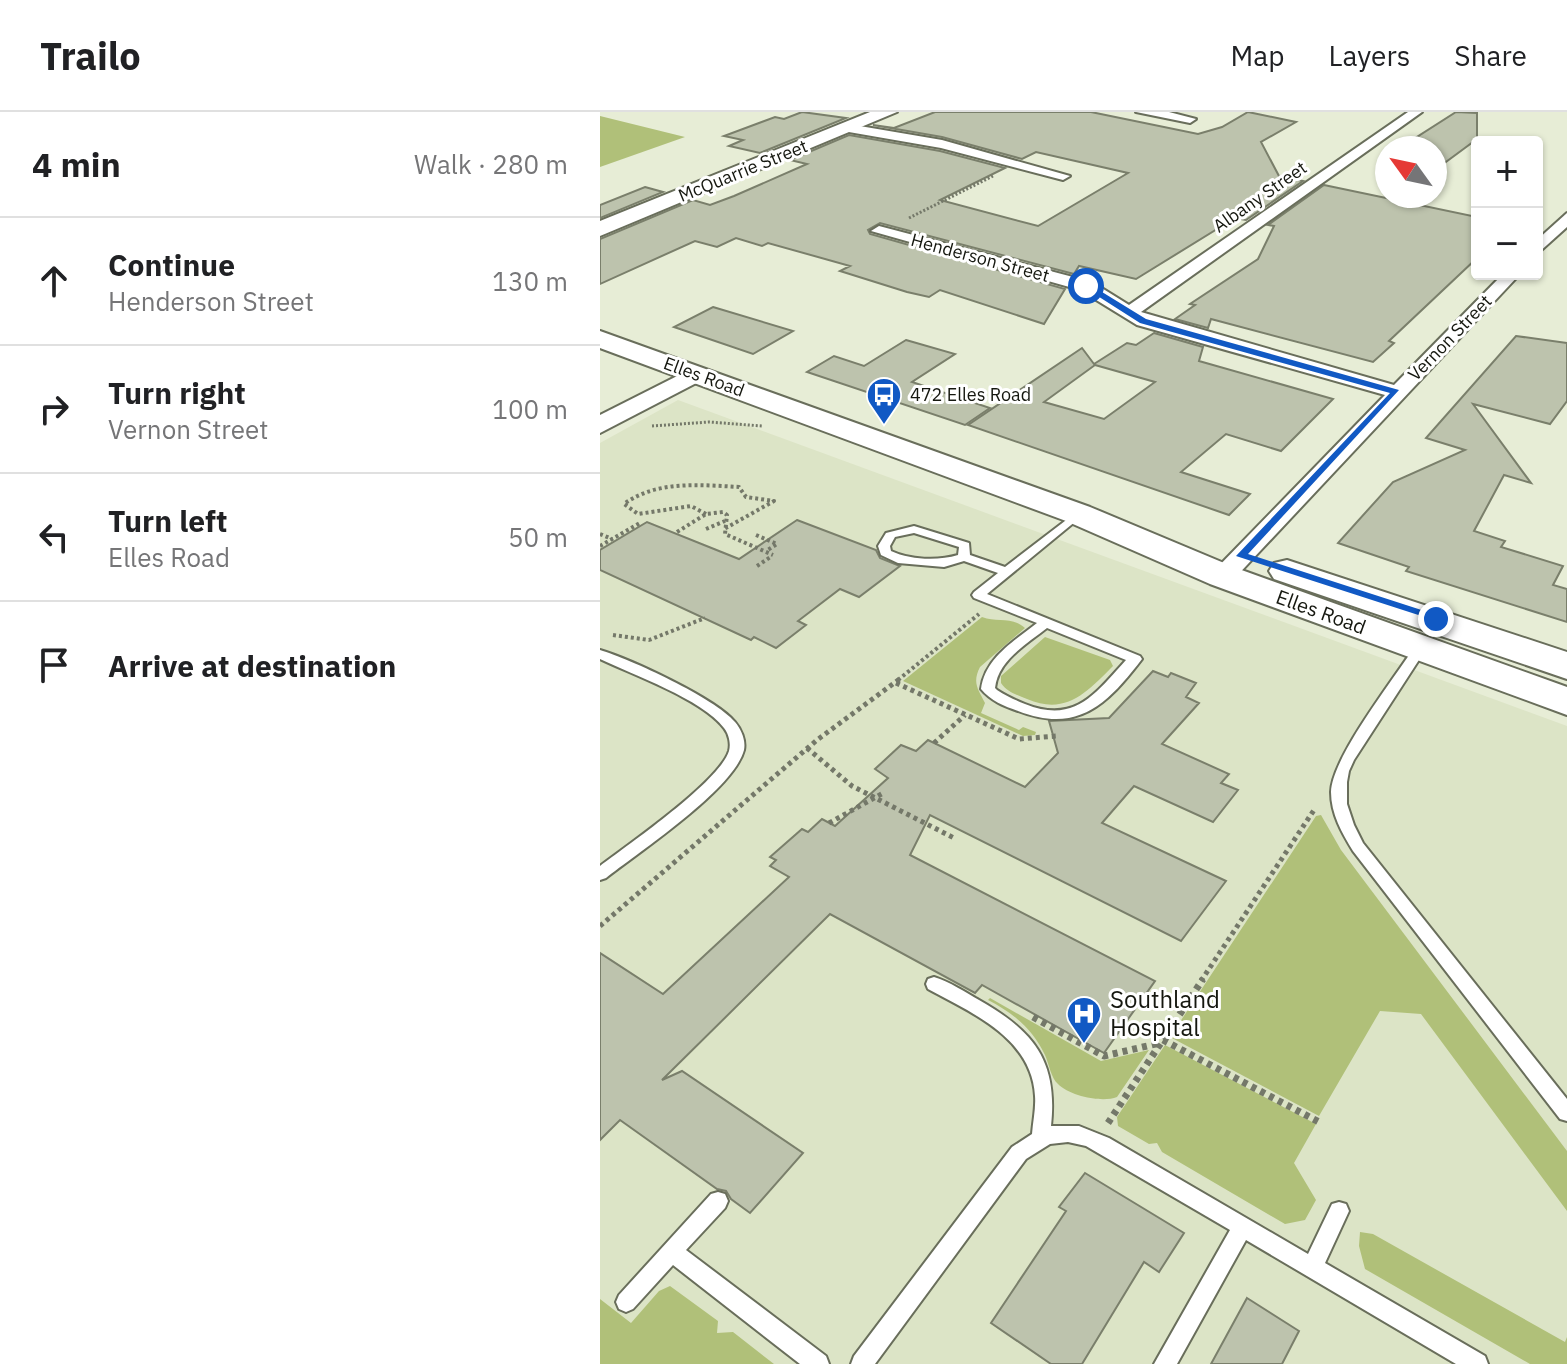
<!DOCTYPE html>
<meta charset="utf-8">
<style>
body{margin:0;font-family:"IBM Plex Sans",sans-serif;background:#f2f2f2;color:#202124}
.controls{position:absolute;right:24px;top:24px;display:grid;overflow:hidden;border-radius:8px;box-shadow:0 2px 6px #0004}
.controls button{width:72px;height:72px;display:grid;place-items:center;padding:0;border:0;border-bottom:2px solid #e0e0e0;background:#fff;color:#202124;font:40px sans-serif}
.compass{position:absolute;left:775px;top:24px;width:72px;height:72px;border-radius:50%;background:#fff;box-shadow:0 2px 6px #0004;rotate:303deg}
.stop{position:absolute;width:24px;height:24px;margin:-18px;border:6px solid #1159c4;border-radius:50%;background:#fff}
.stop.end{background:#1159c4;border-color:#fff;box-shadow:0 2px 8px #0008}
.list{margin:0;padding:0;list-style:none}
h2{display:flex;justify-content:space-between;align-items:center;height:104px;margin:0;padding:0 32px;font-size:34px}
h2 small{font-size:26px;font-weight:400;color:#757577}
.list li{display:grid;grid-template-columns:52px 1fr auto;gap:24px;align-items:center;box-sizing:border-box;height:128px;padding:0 32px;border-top:2px solid #e0e0e0}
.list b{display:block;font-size:30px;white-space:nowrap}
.list p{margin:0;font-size:26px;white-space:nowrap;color:#757577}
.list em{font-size:26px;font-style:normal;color:#757577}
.icon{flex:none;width:44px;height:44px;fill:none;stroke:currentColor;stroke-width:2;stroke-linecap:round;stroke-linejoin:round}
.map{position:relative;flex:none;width:967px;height:1252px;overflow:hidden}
header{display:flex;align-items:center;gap:48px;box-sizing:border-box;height:112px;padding:0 40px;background:#fff;border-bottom:2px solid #e0e0e0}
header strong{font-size:38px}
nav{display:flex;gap:44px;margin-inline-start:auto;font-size:28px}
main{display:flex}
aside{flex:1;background:#fff}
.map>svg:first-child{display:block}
.built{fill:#dce4c6}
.green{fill:#b0c079}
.building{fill:#bdc3ad;stroke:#7a7f6b;stroke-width:2;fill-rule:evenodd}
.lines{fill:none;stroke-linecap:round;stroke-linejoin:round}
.service-casing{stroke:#696e5b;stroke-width:4}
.minor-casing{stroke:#696e5b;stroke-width:4}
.tertiary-casing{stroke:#696e5b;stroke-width:4}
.secondary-casing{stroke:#696e5b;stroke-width:4}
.path-far3{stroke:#747869;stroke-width:3;stroke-dasharray:2 2;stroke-linecap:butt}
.path-far2{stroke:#747869;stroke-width:4;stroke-dasharray:3 3;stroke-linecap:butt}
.path-far1{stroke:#747869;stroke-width:5;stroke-dasharray:4 4;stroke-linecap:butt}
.path{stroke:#747869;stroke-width:7;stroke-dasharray:5 5;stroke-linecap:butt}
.service{fill:#fff;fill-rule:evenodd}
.minor{fill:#fff;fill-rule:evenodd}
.tertiary{fill:#fff;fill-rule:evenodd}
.secondary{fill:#fff;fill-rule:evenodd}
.route{fill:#1159c4}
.labels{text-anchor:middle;stroke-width:6;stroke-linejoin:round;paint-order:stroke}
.far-street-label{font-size:18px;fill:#15170f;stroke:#fff}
.far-poi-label{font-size:18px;fill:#15170f;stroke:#fff;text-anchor:start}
.street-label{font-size:20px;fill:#15170f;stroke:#fff}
.near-poi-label{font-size:24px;fill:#15170f;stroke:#fff;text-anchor:start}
</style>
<header>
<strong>Trailo</strong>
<nav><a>Map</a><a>Layers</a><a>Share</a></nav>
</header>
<main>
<aside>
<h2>4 min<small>Walk · 280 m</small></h2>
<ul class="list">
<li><svg class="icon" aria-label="ahead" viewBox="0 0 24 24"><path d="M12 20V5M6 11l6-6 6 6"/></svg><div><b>Continue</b><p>Henderson Street</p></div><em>130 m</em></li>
<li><svg class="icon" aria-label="right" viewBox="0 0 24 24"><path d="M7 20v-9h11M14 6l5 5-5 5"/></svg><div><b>Turn right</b><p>Vernon Street</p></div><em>100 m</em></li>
<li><svg class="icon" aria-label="left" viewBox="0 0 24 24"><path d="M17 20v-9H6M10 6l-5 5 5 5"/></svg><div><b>Turn left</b><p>Elles Road</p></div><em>50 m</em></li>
<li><svg class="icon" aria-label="arrive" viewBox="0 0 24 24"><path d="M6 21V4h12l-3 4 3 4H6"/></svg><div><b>Arrive at destination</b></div></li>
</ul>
</aside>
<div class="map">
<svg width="967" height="1252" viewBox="0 0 967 1252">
<rect width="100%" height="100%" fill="#e7edd6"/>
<polygon class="built" points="78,288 967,614 967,1252 0,1252 0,331"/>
<g class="green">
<polygon points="0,4 85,25 0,55"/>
<path d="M382,505C397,511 412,504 425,516L380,555C372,571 378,577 385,591L381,601L419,618L423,615L436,620L435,623L423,624L303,569Z"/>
<path d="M445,525L510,548L513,554C487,580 466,604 427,587C417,583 407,580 401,571V564Z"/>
<polygon points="721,703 741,738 967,1039 967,1099 821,902 780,899 719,1004 570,925 716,704"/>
<path d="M390,886L501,949L549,938L517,985C502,991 470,984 458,972C451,966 449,952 445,943C433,917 413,901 388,888Z"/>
<polygon points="565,933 716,1012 694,1051 716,1088 705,1108 685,1112 562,1040 557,1031 549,1032 518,1014 517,1005"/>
<polygon points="760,1120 773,1122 965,1230 967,1225 967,1252 930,1252 765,1157 759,1134"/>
<polygon points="70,1174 118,1209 117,1221 133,1220 174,1252 0,1252 0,1187 31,1211 59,1179"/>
</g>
<g class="building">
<polygon points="202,0 246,6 160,41 129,34 143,28 124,24 175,5 184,7"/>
<polygon points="335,0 491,0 598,22 622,15 648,0 696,10 661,30 679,64 703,69 646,108 635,106 536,167 479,154 474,162 280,111 268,118 270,122 465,177 444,212 340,178 329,185 307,180 240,159 250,154 168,131 162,134 136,126 117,135 95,129 0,172 0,127 93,88 110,93 134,84 207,52 190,48 249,23 340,39 405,56 340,88 438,114 528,61 436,40 422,47 342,25 273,13 294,16"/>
<polygon points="856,0 877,1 877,27 835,58 835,36 806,32"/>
<polygon points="724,73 877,105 877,146 789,229 794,231 773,250 611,207 608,216 575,207 595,193 590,192 658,147 674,114 668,113"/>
<polygon points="45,75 63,80 0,106 0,93"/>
<polygon points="113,195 193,219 153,242 74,215"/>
<path d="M554,221L603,235L599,249L733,287L681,339L626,322L581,360L650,382L629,403L368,313L482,236L494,252L527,231L536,233ZM495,253L555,270L504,307L444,290Z"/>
<polygon points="916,224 967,231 967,289 950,312 873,292 931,371 904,363 874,419 905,429 901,435 963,454 953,473 967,477 967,510 806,459 809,455 738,431 793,370 865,338 826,326"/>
<polygon points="306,228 355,242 312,270 390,296 365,313 207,260 234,244 264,254"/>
<polygon points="197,408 276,438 280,446 300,454 259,485 240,477 198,509 206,513 176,536 154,525 151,528 0,458 0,438 47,410 139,447"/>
<polygon points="553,559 568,565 571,561 596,571 586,585 599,591 562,632 629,662 621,671 638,678 613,710 534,674 502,711 626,769 581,829 330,703 310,743 555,869 504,941 382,873 375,881 230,802 62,968 82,959 203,1041 150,1101 131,1087 126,1079 117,1077 20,1008 0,1028 0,841 63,882 189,765 170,754 176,748 170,745 202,717 208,720 222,707 235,714 288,666 275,657 301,633 316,639 328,628 425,675 458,641 449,609 509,606"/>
<polygon points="485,1061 584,1121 559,1160 544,1150 482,1252 451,1252 391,1211 466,1099 459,1095"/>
<polygon points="647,1186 699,1219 682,1252 611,1252"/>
</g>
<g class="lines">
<defs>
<g id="service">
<path d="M478,399L482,400V404L387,482L540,544L542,547C507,593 477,622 418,599C404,594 391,589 381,577C385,546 414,529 437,511L374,486L372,483L374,480L398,461L364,449L344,455L298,451L281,443L278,434L286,421L314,414L369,431L370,443L405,455ZM314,421L359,435L358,443C338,449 310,448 291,439L290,434L295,425ZM447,516L526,548C495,582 475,612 425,592C415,588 406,584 397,578L395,576C398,548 427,532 447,516Z"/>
<path d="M820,533L826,537L754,648L749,659L747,670V692L754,713L763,731L967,987V1009L960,1007L753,739C742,721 731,702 731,680C732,645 794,567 815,534Z"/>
<path d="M0,538C30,547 115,586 135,610C141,617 146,628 144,638C134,677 39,740 6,766L0,768V754C29,732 119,670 129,639C131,632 129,622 124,616C102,587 33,563 0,547Z"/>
<path d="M334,865C350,870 365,880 379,888C434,919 458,949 451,1014H479L509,1026L708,1142L732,1092L739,1090L746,1092L749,1099L725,1151L885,1244L888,1252H856L646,1128L577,1252H554L630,1118L486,1034L468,1030L450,1032L426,1047L275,1252H251L254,1244L412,1035L432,1022C433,1009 436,996 435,984C432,926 372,901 328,877L326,872L328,867Z"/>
<polygon points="118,1080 125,1082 128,1089 125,1096 86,1138 226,1244 229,1252 200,1252 73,1153 33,1197 26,1200 19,1197 16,1190 19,1183 111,1082"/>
</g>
<g id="minor">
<polygon points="536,0 569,0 596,7 590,11"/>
<polygon points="808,0 822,0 541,200 794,273 903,162 920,162 632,469 623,471 611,464 614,459 785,283 537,213 480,178 271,119 279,114 492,170 529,193"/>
<polygon points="248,12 342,28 470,64 463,68 341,36 243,19 241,16"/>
<polygon points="967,101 967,115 937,142 937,128"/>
</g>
<polygon id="tertiary" points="95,255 107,262 104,267 0,321 0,303"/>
<g id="secondary">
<polygon points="270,0 297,0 0,124 0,109"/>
<polygon points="0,219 490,395 636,456 967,575 967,603 610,472 466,409 0,236"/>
<polygon points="687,448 967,540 967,567 674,467 669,459 674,451"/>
</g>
</defs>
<use href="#service" class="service-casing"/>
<use href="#minor" class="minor-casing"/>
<use href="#tertiary" class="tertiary-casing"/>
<use href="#secondary" class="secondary-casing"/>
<g class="path-far3">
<polyline points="309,106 393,64"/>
<polyline points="52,314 109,310 162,314"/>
</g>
<g class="path-far2">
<path d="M106,402L91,394L38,402L24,392C57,368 100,373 139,375L146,385L174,389L124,417"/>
<polyline points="106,417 125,409"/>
<polyline points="77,420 106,402 123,400 127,403 125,422 173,443"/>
<polyline points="0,422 12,427"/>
<polyline points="156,423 177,432 166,439"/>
<polyline points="0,434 40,411"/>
<polyline points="157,454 172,444"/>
<polyline points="13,523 49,528 105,506"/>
<polyline points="298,568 379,502"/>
</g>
<g class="path-far1">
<polyline points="296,571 419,627 457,624"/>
<polyline points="334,631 365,603"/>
<polyline points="207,636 252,674 356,727"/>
<polyline points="229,711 285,680"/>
<polyline points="0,814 217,628 301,566"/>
<polyline points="601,869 714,698"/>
</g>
<g class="path">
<polyline points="433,905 504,944 560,931"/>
<polyline points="563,928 719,1010"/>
<polyline points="508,1011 603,867"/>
</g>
<use href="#service" class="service"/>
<use href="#minor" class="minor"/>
<use href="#tertiary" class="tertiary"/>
<use href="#secondary" class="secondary"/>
</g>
<polygon class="route" points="489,172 546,207 799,278 648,442 840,504 840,510 636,444 790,281 540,211 482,174"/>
<defs>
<symbol id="bus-pin" viewBox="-11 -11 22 30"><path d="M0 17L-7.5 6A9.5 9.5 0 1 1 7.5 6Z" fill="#1159c4" stroke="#fff"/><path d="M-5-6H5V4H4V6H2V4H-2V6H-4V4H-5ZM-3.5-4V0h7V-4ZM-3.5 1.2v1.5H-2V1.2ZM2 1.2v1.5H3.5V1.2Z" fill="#fff"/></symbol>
<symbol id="hospital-pin" viewBox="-11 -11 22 30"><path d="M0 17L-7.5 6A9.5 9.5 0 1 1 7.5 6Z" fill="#1159c4" stroke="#fff"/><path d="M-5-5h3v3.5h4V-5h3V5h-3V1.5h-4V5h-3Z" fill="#fff"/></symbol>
</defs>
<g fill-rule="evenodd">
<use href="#bus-pin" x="264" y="263" width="40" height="54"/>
<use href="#hospital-pin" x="464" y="882" width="40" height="54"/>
</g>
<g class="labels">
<g class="far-street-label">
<text transform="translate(143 59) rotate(-22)" y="6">McQuarrie Street</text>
<text transform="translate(660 85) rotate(-35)" y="6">Albany Street</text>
<text transform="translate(380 146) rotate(15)" y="6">Henderson Street</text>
<text transform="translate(850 226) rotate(-46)" y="6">Vernon Street</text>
<text transform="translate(104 265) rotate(20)" y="6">Elles Road</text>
</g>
<g class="far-poi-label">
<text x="310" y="289">472 Elles Road</text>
</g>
<g class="street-label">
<text transform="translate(721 500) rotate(20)" y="7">Elles Road</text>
</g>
<g class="near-poi-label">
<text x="510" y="896">Southland<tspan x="510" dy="28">Hospital</tspan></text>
</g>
</g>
</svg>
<div class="controls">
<button>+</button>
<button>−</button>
</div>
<svg class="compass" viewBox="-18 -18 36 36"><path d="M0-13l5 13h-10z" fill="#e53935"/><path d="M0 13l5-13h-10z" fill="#757577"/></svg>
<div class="stop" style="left:486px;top:174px"></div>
<div class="stop end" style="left:836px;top:507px"></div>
</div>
</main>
